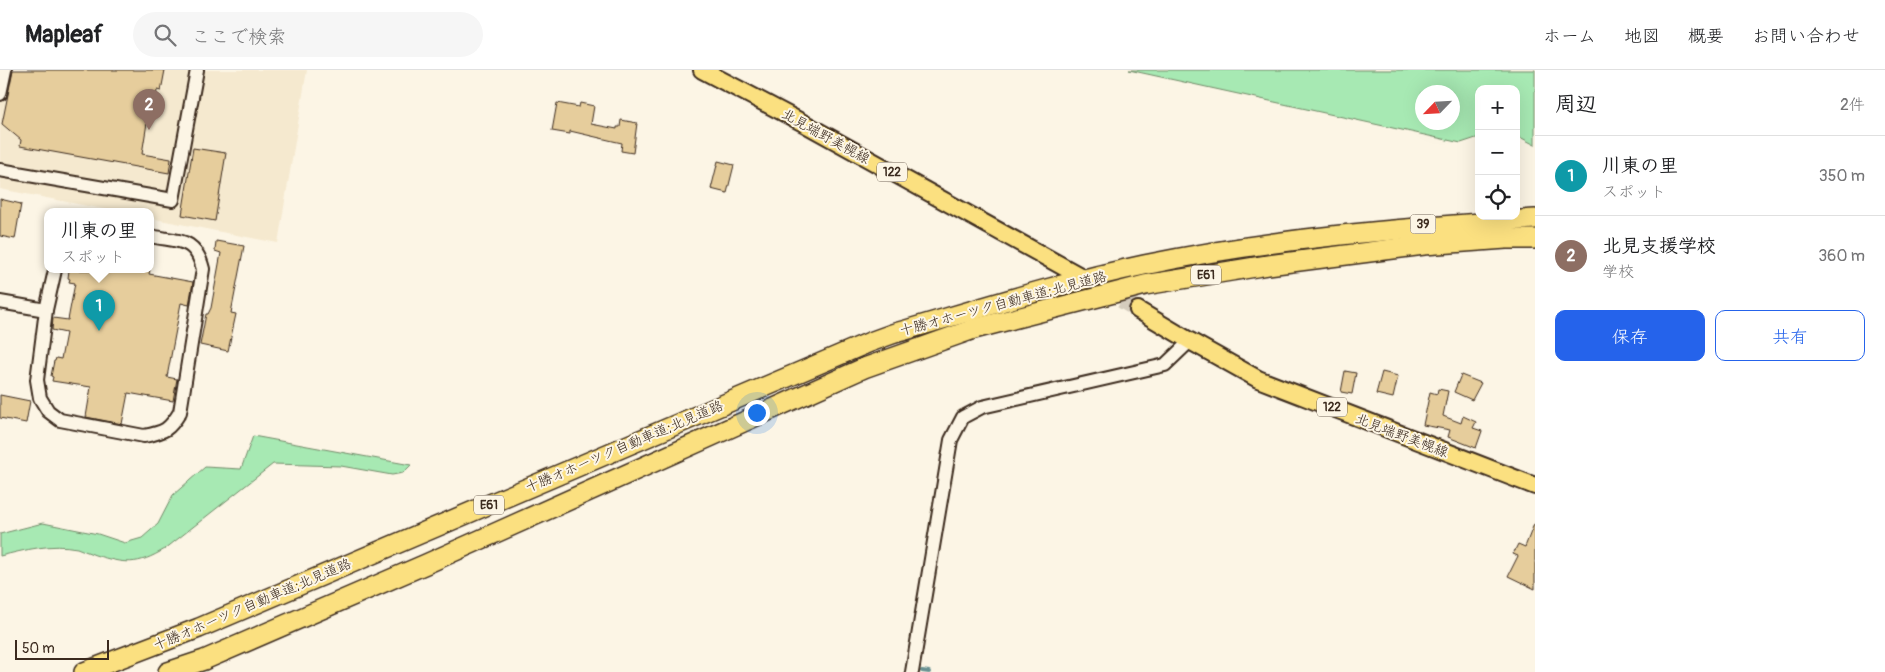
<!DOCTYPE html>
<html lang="ja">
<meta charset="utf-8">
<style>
body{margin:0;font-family:Pangolin,"Klee One",sans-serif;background:#f6f6f6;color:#202124}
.controls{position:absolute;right:15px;top:15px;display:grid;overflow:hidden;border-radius:10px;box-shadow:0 5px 20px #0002}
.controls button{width:45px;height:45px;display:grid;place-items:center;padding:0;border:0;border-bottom:1px solid #e0e0e0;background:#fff;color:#202124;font:25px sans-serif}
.compass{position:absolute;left:1415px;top:15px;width:45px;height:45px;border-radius:50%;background:#fff;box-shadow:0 5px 20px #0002;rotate:245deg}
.scale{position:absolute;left:15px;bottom:12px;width:94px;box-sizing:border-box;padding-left:5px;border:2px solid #3b2a1e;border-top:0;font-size:14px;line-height:18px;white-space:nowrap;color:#3b2a1e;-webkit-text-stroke:4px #fcf5e5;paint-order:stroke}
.you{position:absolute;left:756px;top:342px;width:18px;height:18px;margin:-12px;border:4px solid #fff;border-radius:50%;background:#1a73e8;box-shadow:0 0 0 8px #1a73e833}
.badge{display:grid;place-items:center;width:32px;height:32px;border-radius:50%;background:#2563eb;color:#fff;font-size:16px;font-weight:700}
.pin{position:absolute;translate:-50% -41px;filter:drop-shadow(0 1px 2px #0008)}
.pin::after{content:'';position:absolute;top:26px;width:18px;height:15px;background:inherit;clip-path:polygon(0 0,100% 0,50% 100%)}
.popup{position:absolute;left:44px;top:138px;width:110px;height:65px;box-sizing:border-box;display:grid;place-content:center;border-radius:10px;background:#fff;filter:drop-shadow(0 1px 4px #0005);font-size:16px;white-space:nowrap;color:#757577}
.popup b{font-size:19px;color:#202124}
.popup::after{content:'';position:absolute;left:50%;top:100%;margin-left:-10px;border:10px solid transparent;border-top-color:#fff}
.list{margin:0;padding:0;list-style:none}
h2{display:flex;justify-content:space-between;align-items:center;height:65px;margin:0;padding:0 20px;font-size:21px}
h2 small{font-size:16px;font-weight:400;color:#757577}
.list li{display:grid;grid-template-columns:32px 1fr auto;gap:15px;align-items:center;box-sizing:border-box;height:80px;padding:0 20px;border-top:1px solid #e0e0e0}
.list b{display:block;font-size:19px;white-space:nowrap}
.list p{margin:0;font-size:16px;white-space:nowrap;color:#757577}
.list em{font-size:16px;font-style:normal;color:#757577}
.actions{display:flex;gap:10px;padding:15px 20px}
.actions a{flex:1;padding:11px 0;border:1px solid #2563eb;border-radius:10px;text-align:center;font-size:18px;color:#2563eb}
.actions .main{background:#2563eb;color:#fff}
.icon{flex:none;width:28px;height:28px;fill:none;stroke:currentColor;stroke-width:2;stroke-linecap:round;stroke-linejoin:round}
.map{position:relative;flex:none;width:1535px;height:602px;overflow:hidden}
header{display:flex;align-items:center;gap:30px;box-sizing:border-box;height:70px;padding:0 25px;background:#fff;border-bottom:1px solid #e0e0e0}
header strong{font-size:24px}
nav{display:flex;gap:28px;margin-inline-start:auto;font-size:18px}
.search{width:350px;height:45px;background:#f6f6f6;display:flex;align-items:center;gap:12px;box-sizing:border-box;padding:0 18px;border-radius:28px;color:#757577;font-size:19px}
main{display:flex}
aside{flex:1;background:#fff}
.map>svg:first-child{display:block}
.built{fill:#f5e9cf}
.green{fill:#a7e9b3;stroke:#718a68;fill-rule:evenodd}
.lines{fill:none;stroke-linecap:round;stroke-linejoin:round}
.stream{stroke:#679192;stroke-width:4}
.building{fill:#e6cd9c;stroke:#3b2a1e}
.major-tunnel{stroke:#d5ccbd;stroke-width:16;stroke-dasharray:16 8;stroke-linecap:butt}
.minor-casing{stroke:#3b2a1e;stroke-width:16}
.major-casing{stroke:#3b2a1e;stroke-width:20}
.highway-casing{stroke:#3b2a1e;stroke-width:22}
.minor{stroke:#fcf5e5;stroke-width:12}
.major{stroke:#fbe080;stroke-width:16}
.highway{stroke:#fbe080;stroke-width:19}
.labels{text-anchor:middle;stroke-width:4;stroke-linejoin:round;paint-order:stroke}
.shield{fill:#fcf5e5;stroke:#75675a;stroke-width:1}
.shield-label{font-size:12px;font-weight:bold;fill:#3b2a1e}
.street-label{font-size:14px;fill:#3b2a1e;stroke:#fcf5e5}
</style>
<header>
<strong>Mapleaf</strong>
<div class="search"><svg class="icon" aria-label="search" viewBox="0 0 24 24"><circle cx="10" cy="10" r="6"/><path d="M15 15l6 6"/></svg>ここで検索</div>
<nav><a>ホーム</a><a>地図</a><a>概要</a><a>お問い合わせ</a></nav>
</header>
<main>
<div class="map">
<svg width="1535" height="602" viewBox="0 0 1535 602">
<rect width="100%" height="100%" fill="#fcf5e5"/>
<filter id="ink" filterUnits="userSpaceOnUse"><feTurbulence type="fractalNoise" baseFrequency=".02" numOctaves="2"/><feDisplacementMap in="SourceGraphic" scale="10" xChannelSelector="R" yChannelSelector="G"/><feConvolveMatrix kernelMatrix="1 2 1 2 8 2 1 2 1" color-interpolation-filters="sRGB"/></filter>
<g filter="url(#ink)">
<polygon class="built" points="0,0 307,0 278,173 150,148 150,142 119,142 0,119"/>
<g class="green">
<path d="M1129,0H1535V75L1516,65V19H1479V67L1461,73ZM1422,22H1452V52H1422Z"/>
<path d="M253,366L411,395L403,403L392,405L341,396L273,394L165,479C137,496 125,494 95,485C89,483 83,480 77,478C51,473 25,480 0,486V464L43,453L98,464L125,473L142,468L158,454L173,425L205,397L241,399Z"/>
</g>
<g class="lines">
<polyline class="stream" points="922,601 929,602"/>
</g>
<g class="building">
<polygon points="13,0 165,0 161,21 157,20 156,29 151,28 142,84 171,89 169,103 20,76 21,70 2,54"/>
<polygon points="557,33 579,37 580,33 594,36 591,54 617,59 617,57 620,57 621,50 637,53 633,83 621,81 622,73 613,71 570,61 570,64 552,61"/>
<polygon points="193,78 226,83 215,151 182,145"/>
<polygon points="718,91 734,95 727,123 711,119"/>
<polygon points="0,129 21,134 15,169 0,166"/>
<polygon points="216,171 244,176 231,243 236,244 228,281 200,275 206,244 208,244 211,238 221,183 215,181"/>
<polygon points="69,200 150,200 149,204 193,212 189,235 181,233 167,307 177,309 173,331 128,323 122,354 86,347 91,317 52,311 53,307 51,306 54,291 55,291 56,288 61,289 66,263 52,260 53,248 68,250 75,213 69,212 70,209 68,208"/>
<polygon points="1345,301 1356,303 1352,324 1341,322"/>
<polygon points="1382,302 1398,306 1393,328 1376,324"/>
<polygon points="1461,305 1481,313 1472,330 1454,322"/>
<polygon points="1438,319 1448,321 1443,346 1461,353 1463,346 1476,352 1473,358 1482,361 1476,378 1448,367 1450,360 1423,355 1430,322 1437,324"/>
<polygon points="0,325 30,331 26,353 0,348"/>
<polygon points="1534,454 1535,454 1535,519 1508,506 1518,486 1513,484 1518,474 1525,477"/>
</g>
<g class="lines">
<polyline class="major-tunnel" points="1080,206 1138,240"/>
<defs>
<g id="minor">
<polyline points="0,24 5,0"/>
<polyline points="0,100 173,130 197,0"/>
<path d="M55,200L46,240L37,310L40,328L48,341L60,350L144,366C165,362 169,360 180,342L203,199C195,167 179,172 150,166"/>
<polyline points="0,232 46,240"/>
<polyline points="912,602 951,370 963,347 982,337 1165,295 1190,271"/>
</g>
<g id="major">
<polyline points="702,0 807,55 1080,206"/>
<polyline points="1138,240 1190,271 1258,309 1535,416"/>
</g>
<g id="highway">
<path d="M84,602L199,558L870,272L892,264C975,240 1059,213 1144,195C1273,168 1404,158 1535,149"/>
<polyline points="168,602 204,590 426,494 864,298 974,259 1145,215 1268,195 1424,175 1506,169 1535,169"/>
</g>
</defs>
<use href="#minor" class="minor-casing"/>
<use href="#major" class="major-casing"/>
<use href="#highway" class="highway-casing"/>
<use href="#minor" class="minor"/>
<use href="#major" class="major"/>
<use href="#highway" class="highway"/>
</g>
</g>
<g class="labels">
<g class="shield">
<rect x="877" y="92.5" width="30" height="19" rx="4"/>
<rect x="1410.5" y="144.5" width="25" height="19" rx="4"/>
<rect x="1191" y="195.5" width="30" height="19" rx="4"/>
<rect x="1317" y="327.5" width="30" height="19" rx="4"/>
<rect x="474" y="425.5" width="30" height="19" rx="4"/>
</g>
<g class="shield-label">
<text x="892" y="106">122</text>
<text x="1423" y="158">39</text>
<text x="1206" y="209">E61</text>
<text x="1332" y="341">122</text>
<text x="489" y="439">E61</text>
</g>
<g class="street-label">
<text transform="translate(826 66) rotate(29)" y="5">北見端野美幌線</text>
<text transform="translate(1003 233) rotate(-15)" y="5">十勝オホーツク自動車道;北見道路</text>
<text transform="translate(1402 365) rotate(21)" y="5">北見端野美幌線</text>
<text transform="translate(624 376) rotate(-23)" y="5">十勝オホーツク自動車道;北見道路</text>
<text transform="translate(252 534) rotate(-23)" y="5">十勝オホーツク自動車道;北見道路</text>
</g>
</g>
</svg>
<div class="controls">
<button>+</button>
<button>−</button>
<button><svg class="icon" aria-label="locate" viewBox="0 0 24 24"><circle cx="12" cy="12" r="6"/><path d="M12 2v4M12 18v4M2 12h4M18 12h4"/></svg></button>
</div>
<svg class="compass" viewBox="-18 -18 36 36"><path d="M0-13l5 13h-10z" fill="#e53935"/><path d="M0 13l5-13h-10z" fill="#757577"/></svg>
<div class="scale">50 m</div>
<div class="you"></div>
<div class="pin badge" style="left:99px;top:261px;background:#0f9aa8">1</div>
<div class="popup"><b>川東の里</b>スポット</div>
<div class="pin badge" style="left:149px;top:60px;background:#8d6e63">2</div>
</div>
<aside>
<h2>周辺<small>2件</small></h2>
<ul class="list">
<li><span class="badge" style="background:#0f9aa8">1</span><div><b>川東の里</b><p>スポット</p></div><em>350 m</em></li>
<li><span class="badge" style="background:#8d6e63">2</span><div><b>北見支援学校</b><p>学校</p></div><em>360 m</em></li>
</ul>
<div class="actions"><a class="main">保存</a><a>共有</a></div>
</aside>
</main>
